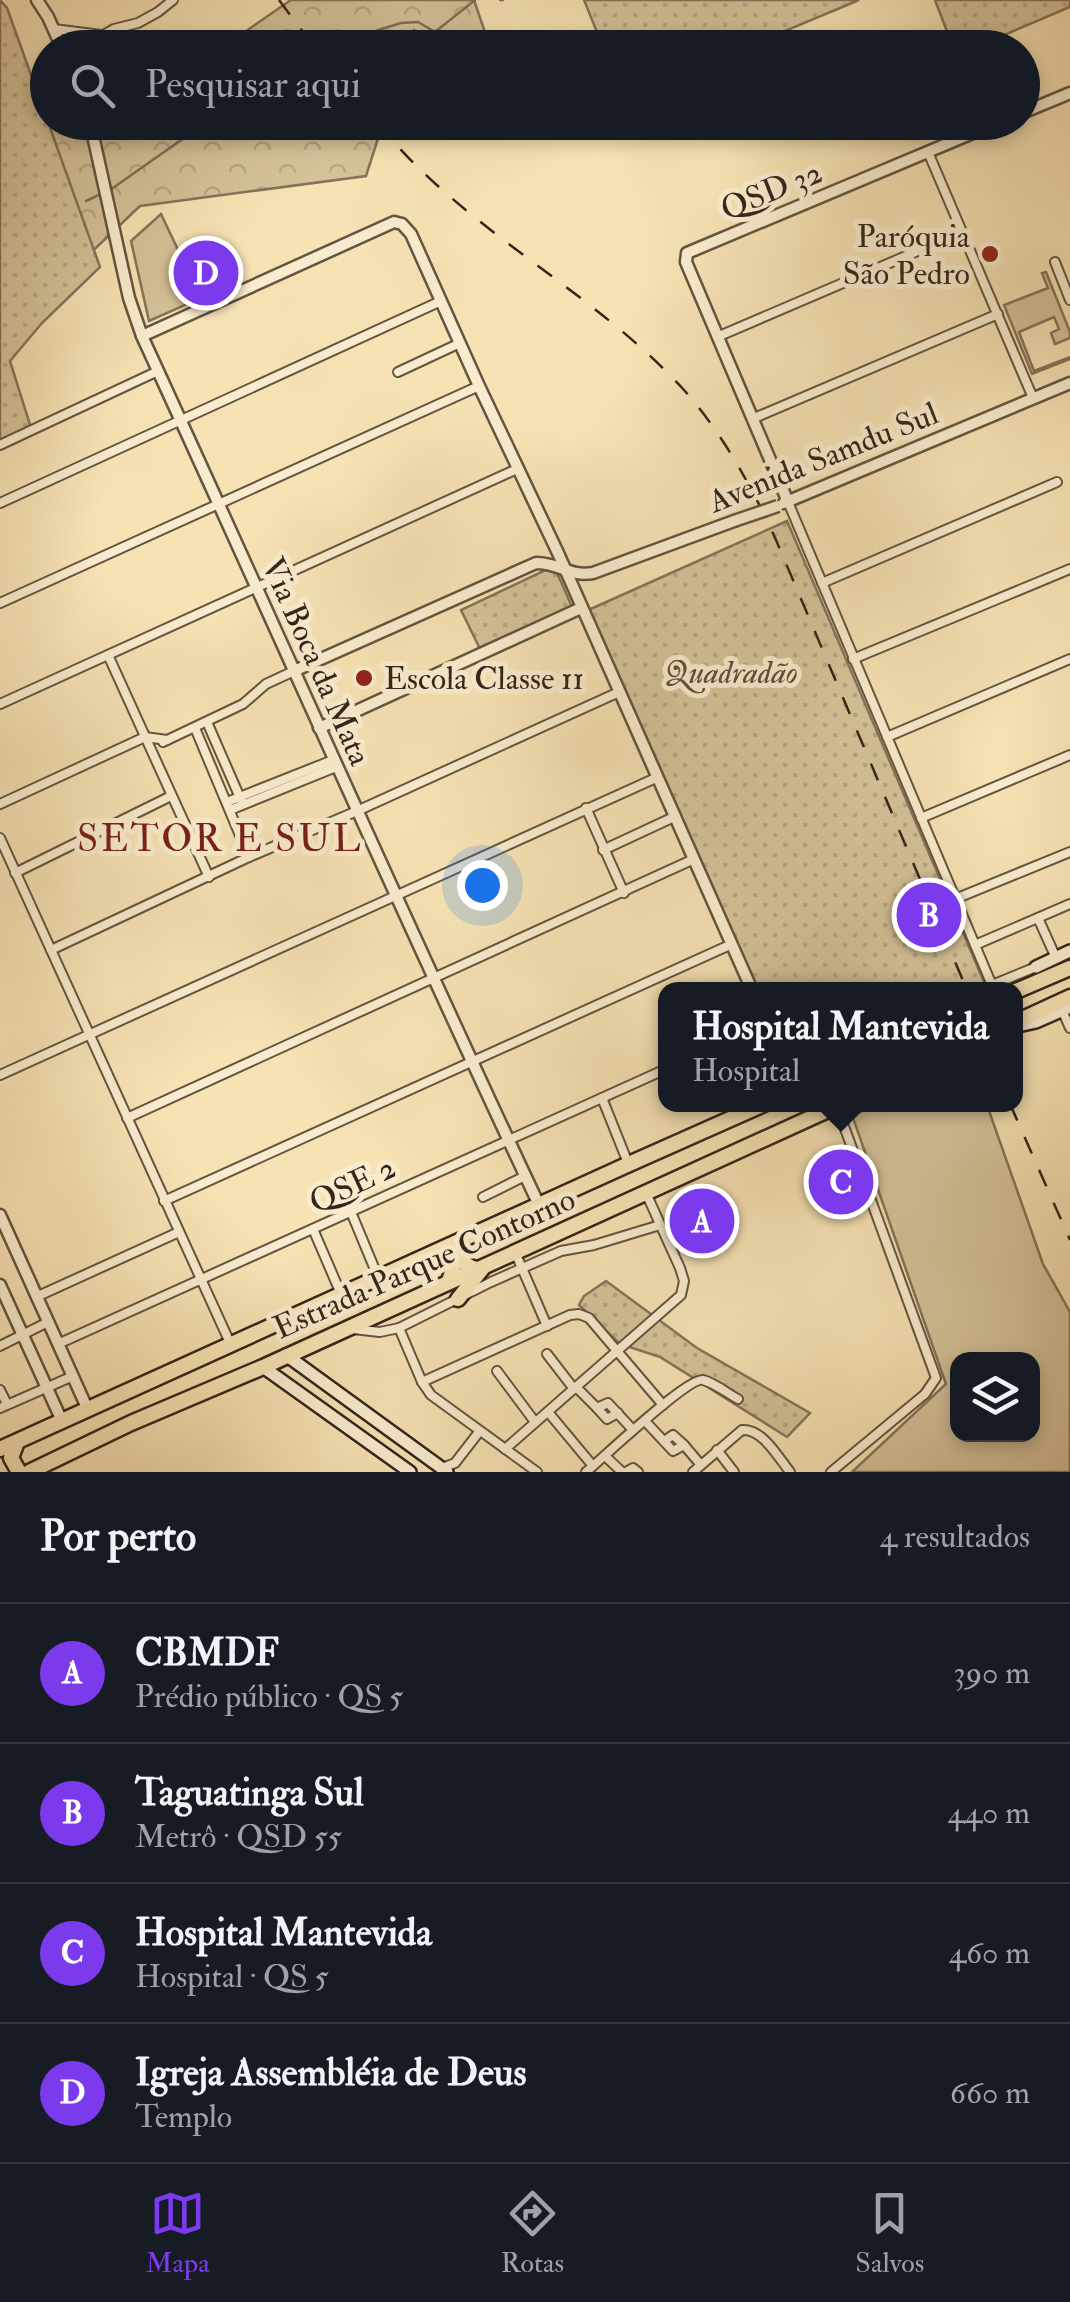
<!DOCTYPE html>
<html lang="pt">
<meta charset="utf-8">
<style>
body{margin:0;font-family:"IM FELL Double Pica",serif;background:#20242c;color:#f1f3f6}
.controls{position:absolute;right:30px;bottom:30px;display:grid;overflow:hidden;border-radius:20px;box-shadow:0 5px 15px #0003}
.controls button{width:90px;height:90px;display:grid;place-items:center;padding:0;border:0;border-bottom:2px solid #363941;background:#171b24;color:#f1f3f6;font:50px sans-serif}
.you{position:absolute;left:482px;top:885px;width:35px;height:35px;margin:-25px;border:8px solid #fff;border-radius:50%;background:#1a73e8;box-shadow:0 0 0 15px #1a73e833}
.badge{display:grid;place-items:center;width:65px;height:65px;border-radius:50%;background:#7c3aed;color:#fff;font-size:32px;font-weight:700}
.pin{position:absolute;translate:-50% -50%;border:5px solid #fff;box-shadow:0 2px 10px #0006}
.popup{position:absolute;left:658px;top:982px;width:365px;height:130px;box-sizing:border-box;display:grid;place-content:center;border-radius:20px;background:#171b24;filter:drop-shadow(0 2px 8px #0005);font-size:32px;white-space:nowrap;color:#9ea1a6}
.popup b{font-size:38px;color:#f1f3f6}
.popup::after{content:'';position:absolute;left:50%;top:100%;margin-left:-20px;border:20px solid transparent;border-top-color:#171b24}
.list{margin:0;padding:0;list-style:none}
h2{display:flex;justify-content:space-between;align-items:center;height:130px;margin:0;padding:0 40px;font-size:42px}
h2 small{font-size:32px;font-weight:400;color:#9ea1a6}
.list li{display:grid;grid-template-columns:65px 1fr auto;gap:30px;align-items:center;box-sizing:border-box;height:140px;padding:0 40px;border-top:2px solid #363941}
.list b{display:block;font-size:38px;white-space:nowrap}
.list p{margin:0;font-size:32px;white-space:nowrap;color:#9ea1a6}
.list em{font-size:32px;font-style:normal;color:#9ea1a6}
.icon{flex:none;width:55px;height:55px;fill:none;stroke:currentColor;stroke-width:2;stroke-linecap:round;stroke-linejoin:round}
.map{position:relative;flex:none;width:1070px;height:1472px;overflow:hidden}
.search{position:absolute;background:#171b24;box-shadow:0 5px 15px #0003;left:30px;right:30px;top:30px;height:110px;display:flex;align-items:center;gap:25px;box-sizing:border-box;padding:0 35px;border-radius:55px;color:#9ea1a6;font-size:38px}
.sheet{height:690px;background:#171b24}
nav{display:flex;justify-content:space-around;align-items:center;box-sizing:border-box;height:140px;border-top:2px solid #363941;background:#171b24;font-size:28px;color:#9ea1a6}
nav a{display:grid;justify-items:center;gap:5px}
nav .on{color:#7c3aed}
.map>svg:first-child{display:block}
.green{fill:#d5c299;stroke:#85735a;stroke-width:2.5;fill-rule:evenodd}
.forest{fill:url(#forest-crowns);stroke:#85735a;stroke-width:2.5}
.park{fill:url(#park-dots);stroke:#85735a;stroke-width:2.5}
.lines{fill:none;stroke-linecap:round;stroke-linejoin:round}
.stream{stroke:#816f57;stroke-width:2.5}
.minor-casing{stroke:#655440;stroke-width:12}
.tertiary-casing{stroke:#655440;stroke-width:15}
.secondary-casing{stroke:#35241a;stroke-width:16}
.trunk-casing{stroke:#35241a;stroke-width:19}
.minor{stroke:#f9ecce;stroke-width:8}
.tertiary{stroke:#f9ecce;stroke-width:10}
.secondary{stroke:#f9ecce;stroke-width:11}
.trunk{stroke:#f6e2b3;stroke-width:14}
.rail{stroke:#35241a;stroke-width:2.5;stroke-dasharray:18 18;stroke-linecap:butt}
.tertiary-bridge-casing{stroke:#655440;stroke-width:15;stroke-linecap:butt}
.tertiary-bridge{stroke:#f9ecce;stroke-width:10}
.poi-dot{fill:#8f2418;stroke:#f9ecce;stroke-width:4}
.labels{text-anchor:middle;stroke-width:10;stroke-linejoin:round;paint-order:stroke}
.street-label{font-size:32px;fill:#35241a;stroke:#f9ecce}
.poi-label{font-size:32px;fill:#35241a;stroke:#f9ecce;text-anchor:end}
.park-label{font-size:32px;font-style:italic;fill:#5d4c3a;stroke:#f9ecce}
.quarter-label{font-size:38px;letter-spacing:2.5px;fill:#7a1f14;stroke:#f9ecce}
</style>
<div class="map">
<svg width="1070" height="1472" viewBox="0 0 1070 1472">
<defs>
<pattern id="forest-crowns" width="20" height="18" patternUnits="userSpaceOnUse" patternTransform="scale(2.5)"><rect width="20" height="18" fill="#d5c299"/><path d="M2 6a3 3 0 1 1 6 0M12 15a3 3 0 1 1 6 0" fill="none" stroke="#b7a783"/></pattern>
<pattern id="park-dots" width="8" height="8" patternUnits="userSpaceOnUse" patternTransform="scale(2.5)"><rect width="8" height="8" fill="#d5c299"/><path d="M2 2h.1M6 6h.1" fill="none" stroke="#b7a783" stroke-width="1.8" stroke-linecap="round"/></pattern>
</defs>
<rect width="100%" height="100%" fill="#f6e2b3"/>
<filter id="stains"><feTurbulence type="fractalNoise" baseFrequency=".002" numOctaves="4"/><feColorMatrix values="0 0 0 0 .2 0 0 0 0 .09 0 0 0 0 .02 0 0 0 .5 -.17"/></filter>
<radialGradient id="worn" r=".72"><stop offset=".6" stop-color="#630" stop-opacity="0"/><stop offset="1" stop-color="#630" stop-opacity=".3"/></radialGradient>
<g class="green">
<polygon points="161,214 201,298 149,321 131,241"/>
<polygon points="1046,272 1070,332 1070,338 1055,344 1051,333 1059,329 1054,317 1019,332 1034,371 1070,357 1070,359 1032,374 1004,305 1048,288 1042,273"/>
<path d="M880,1104L987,1105L1043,1264L1070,1312V1472H852L946,1384L852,1115ZM958,1360H1032V1434H958Z"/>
</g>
<g class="forest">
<polygon points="291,0 474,0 490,47 452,47 414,30 408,47 223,47"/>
<polygon points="40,86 47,96 48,122 67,123 73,130 94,122 383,123 366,176 140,206 0,339 0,133"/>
</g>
<g class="park">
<polygon points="0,0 7,8 100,267 42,323 10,361 32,431 0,445"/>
<polygon points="584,0 859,0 747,47 603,47"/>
<polygon points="935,0 1070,0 1070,7 976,47 953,47"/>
<polygon points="787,521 987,989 754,989 584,612"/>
<polygon points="554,566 573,609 480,649 461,610"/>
<polygon points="606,1281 697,1348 810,1413 787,1437 660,1357 620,1344 579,1305 584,1296"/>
</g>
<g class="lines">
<g class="stream">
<polyline points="500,0 503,0"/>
<polyline points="334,48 340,42 401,23 418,22 435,32 475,0"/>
<polyline points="110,190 184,138 281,130 281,122"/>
<polyline points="86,201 103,193"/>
</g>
<defs>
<g id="minor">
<polyline points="54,29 101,35"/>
<polyline points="81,48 114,29 138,23 158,12 173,0"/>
<polyline points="928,152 1033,398"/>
<polyline points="1055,262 1070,300"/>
<polyline points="717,337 962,232"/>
<polyline points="398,372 460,343"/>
<polyline points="752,419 998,314"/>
<polyline points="0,445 158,371"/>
<polyline points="788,502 994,990"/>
<polyline points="0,503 441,301"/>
<polyline points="822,583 1057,482"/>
<polyline points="0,603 479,386"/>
<polyline points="108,655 209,877"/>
<polyline points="853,659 1070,569"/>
<polyline points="0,704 517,469"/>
<polyline points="207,722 241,800"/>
<polyline points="195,728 249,857"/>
<polyline points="887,737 1070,659"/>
<polyline points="163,742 243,704 266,684 294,671"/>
<polyline points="227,802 333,760"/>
<polyline points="0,804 145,737 167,740"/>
<polyline points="586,808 624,893"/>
<polyline points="230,810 336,767"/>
<polyline points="921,818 1070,755"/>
<polyline points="0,838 231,1345"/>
<polyline points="603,850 676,816"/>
<polyline points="15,873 171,796"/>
<polyline points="955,899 1070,852"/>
<polyline points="1038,918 1056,958"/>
<polyline points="975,945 1070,904"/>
<polyline points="51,950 249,857 357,811 619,692"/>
<polyline points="992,985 1036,967"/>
<polyline points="1062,1010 1070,1028"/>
<polyline points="0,1075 658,777"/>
<polyline points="602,1098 628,1163"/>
<polyline points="127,1118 694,859"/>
<polyline points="483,1197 525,1176"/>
<polyline points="164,1201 732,944"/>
<polyline points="351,1212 378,1277"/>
<polyline points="313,1229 341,1294"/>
<polyline points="515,1252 547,1326"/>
<polyline points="36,1297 179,1232"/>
<polyline points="399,1328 422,1382 431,1395 537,1472"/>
<polyline points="353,1329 380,1332 399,1328 491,1282 561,1251 594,1245 660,1225"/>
<polyline points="58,1344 666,1069"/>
<polyline points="0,1346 48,1322"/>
<polyline points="547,1354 574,1389"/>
<polyline points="497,1371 535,1422"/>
<polyline points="422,1382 570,1315 579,1314 589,1318 663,1405"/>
<polyline points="576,1387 597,1408 608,1403 633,1430"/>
<polyline points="0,1390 7,1404"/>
<polyline points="0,1408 73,1376"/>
<polyline points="597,1408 607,1419 618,1413"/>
<polyline points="548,1412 593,1466"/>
<polyline points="645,1421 673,1451 684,1445 701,1465"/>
<polyline points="664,1441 673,1435 684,1445"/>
<polyline points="505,1449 681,1295 684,1281 680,1268 646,1193"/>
<polyline points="717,1450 734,1472"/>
<polyline points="605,1456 622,1472"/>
<polyline points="442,1468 455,1463 479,1432"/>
<path d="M586,1472C603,1458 688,1377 703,1380C715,1383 728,1394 738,1399"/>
<polyline points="626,1472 633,1468 638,1472"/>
<path d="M693,1472L742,1430C762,1428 778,1457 790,1472"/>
<polyline points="831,1472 925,1394 936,1378 837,1107"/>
</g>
<g id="tertiary">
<polyline points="37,0 48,17 62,48"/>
<polyline points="1022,113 1070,93"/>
<path d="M90,122L129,298L142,336C275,625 403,917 539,1205"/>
<polyline points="142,336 394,222 402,224 411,234 479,386 558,553 752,990"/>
<polyline points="788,502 686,262 687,253 999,122"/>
<polyline points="784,503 1070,383"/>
<path d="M294,671L536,563C560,563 569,577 593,573L734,521"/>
<polyline points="319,728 581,608"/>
<polyline points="0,1215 88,1410"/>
<polyline points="0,1285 62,1421"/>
</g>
<g id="secondary">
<polyline points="1036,967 1070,951"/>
<polyline points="1018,1026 1036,1022 1070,1007"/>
<polyline points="286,1355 447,1472"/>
<polyline points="263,1367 410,1472"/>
</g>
<g id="trunk">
<polyline points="1016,991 1070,968"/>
<polyline points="1016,1022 1070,997"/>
<path d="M464,1240C459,1255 459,1264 476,1269"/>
<polyline points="440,1251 448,1256 454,1266 449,1281"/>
<polyline points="458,1299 482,1269"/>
<polyline points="17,1442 11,1458 19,1472"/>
<polyline points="0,1449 629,1164 764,1104"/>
<polyline points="29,1472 131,1423 263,1367 841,1104"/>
</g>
</defs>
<use href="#minor" class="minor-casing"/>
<use href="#tertiary" class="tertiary-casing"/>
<use href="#secondary" class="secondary-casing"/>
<use href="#trunk" class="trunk-casing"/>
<use href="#minor" class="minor"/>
<use href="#tertiary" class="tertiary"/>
<use href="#secondary" class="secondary"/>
<use href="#trunk" class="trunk"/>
<g class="rail">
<polyline points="279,0 315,48"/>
<path d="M377,122C463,230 592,289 684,390C723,434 752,487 776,540L967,990"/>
<polyline points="1010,1104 1070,1240"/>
</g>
<defs>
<polyline id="tertiary-bridge" points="734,521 778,506"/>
</defs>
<use href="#tertiary-bridge" class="tertiary-bridge-casing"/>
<use href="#tertiary-bridge" class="tertiary-bridge"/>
</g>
<g class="poi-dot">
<circle cx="990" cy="254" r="10"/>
<circle cx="364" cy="678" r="10"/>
</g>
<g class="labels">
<g class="street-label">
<text transform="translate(771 190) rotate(-22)" y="11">QSD 32</text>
<text transform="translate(823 457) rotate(-22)" y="11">Avenida Samdu Sul</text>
<text transform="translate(317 661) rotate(66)" y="11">Via Boca da Mata</text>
<text transform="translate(352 1184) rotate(-25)" y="11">QSE 2</text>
<text transform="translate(424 1263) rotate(-24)" y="11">Estrada Parque Contorno</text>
</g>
<g class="poi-label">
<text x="970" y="247">Paróquia<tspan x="970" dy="37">São Pedro</tspan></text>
<text x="384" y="689" text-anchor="start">Escola Classe 11</text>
</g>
<g class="park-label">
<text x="731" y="683">Quadradão</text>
</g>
<g class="quarter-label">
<text x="220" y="851">SETOR E SUL</text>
</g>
</g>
<rect width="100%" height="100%" filter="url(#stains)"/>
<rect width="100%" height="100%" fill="url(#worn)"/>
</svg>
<div class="controls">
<button><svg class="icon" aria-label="layers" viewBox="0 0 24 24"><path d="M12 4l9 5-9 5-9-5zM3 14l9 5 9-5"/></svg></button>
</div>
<div class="you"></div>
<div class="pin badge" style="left:702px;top:1221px">A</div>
<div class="pin badge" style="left:929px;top:915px">B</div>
<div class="pin badge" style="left:841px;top:1182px">C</div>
<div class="popup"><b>Hospital Mantevida</b>Hospital</div>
<div class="pin badge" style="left:206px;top:273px">D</div>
<div class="search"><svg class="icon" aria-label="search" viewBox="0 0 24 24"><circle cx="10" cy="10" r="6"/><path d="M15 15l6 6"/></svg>Pesquisar aqui</div>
</div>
<section class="sheet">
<h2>Por perto<small>4 resultados</small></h2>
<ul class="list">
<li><span class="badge">A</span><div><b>CBMDF</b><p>Prédio público · QS 5</p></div><em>390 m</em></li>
<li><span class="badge">B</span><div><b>Taguatinga Sul</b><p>Metrô · QSD 55</p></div><em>440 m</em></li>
<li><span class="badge">C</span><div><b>Hospital Mantevida</b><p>Hospital · QS 5</p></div><em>460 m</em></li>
<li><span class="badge">D</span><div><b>Igreja Assembléia de Deus</b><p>Templo</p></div><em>660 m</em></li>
</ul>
</section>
<nav>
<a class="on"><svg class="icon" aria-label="map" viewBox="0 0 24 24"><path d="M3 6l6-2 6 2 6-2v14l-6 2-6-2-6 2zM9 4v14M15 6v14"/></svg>Mapa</a>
<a><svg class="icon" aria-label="directions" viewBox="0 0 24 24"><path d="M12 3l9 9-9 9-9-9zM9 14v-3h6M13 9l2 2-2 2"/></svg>Rotas</a>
<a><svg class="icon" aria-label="saved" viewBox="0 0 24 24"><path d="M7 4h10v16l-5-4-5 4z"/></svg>Salvos</a>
</nav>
